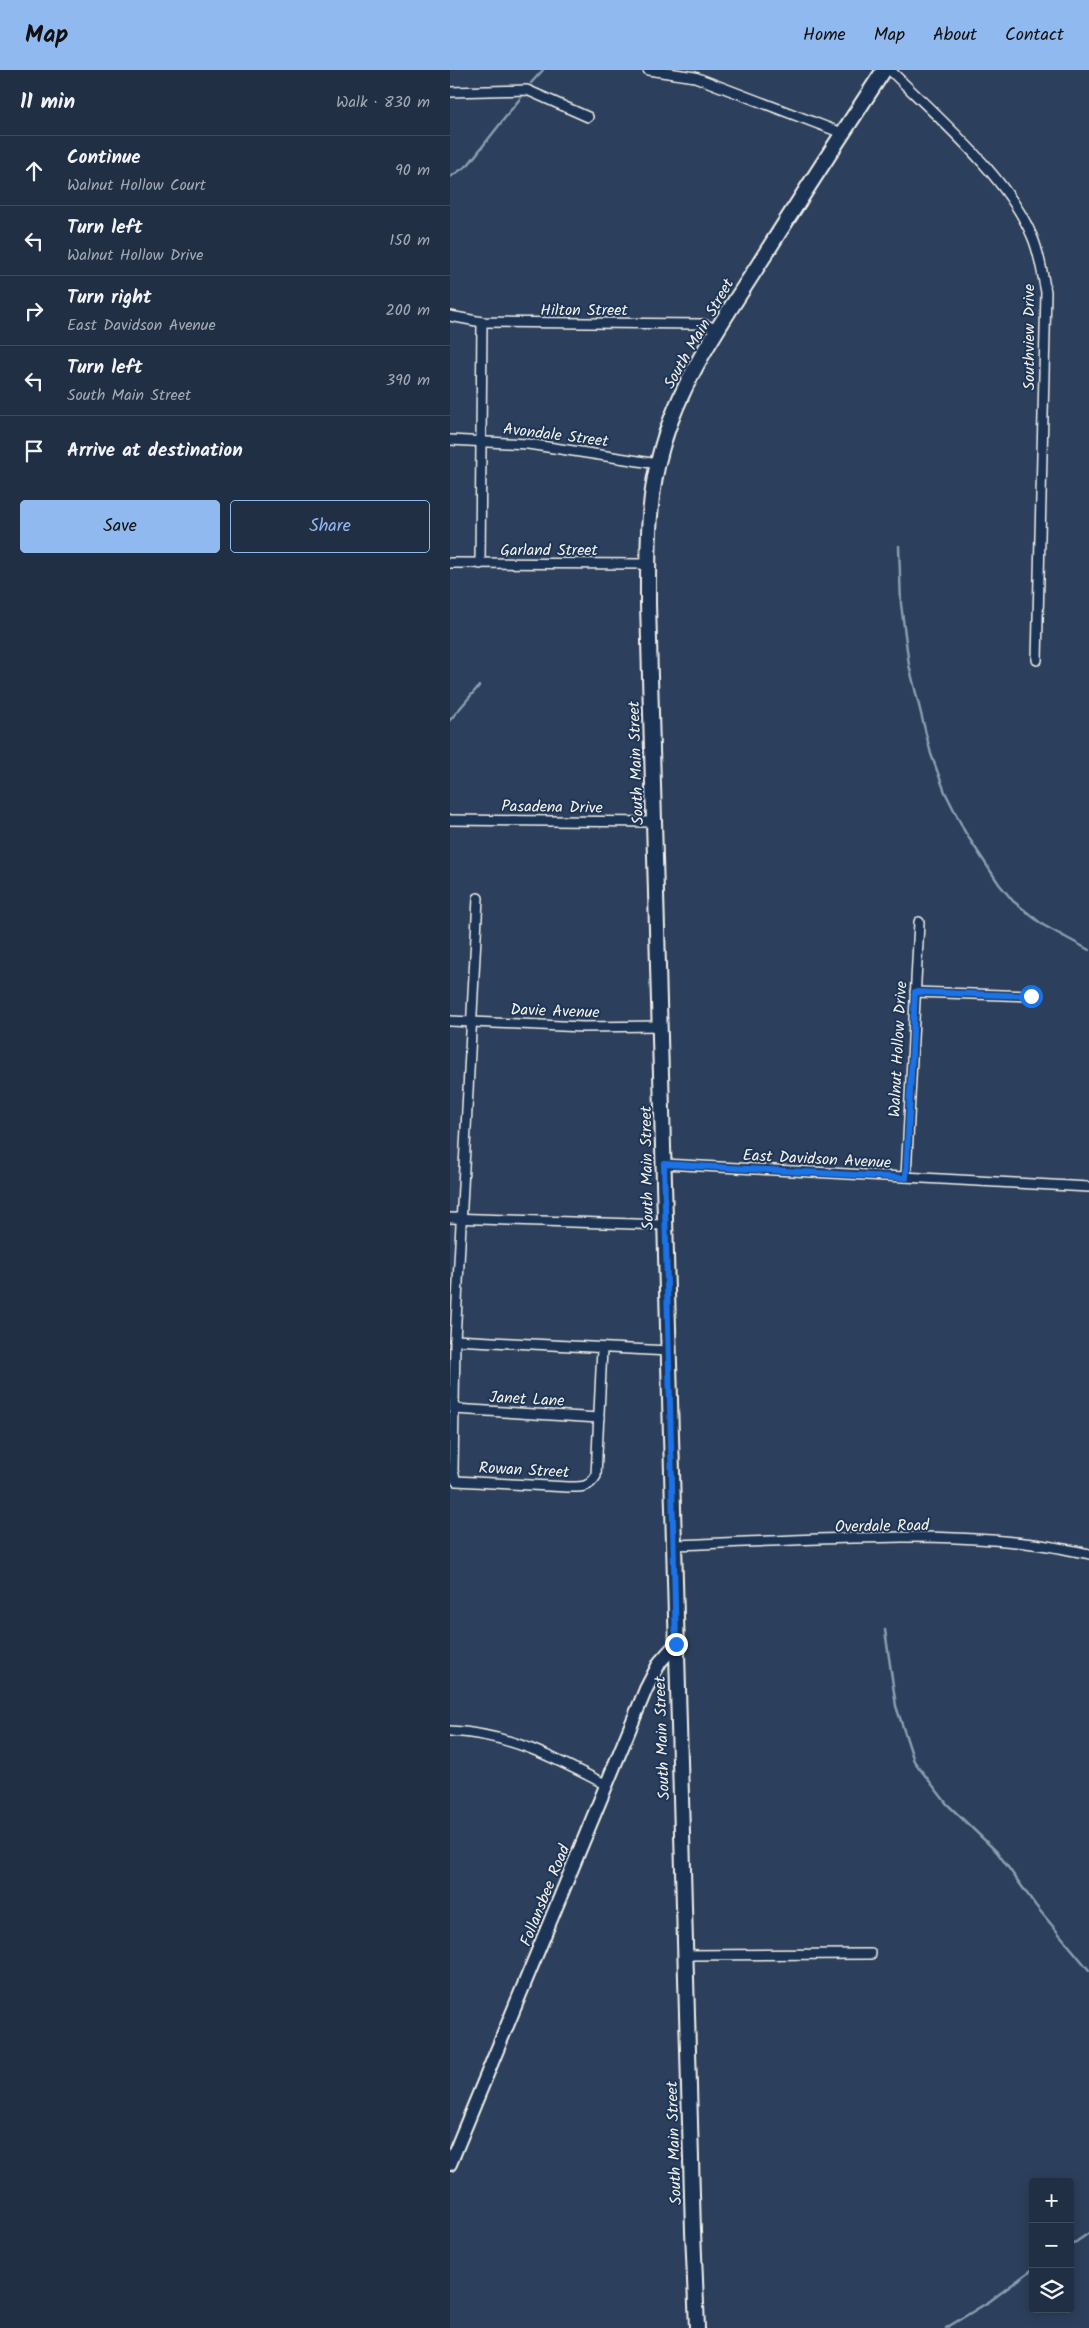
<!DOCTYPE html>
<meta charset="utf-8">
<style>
body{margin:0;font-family:Kalam,sans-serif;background:#29374c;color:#f1f3f6}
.controls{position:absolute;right:15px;bottom:15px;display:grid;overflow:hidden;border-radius:5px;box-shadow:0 2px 12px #0003}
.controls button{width:45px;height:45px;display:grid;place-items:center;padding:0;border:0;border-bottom:1px solid #3e4a5e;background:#212f45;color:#f1f3f6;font:25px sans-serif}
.stop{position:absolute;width:15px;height:15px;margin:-11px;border:4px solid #1a73e8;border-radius:50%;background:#fff}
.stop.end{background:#1a73e8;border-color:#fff;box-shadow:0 1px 5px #0008}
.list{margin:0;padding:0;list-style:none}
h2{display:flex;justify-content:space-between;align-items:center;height:65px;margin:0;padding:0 20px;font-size:21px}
h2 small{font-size:16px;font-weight:400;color:#a2a9b3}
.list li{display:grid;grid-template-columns:32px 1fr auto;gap:15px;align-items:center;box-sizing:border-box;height:70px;padding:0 20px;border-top:1px solid #3e4a5e}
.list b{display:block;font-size:19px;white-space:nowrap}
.list p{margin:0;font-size:16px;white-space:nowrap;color:#a2a9b3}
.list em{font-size:16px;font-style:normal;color:#a2a9b3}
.actions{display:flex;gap:10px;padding:15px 20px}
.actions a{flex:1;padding:11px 0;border:1px solid #90b9f0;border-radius:5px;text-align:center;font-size:18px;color:#90b9f0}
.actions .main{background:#90b9f0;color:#111}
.icon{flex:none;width:28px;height:28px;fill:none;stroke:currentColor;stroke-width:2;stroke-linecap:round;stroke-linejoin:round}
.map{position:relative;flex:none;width:639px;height:2258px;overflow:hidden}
header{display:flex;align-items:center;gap:30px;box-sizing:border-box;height:70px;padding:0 25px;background:#90b9f0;color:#111}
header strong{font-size:24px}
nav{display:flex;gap:28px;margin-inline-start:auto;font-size:18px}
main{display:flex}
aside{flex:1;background:#212f45}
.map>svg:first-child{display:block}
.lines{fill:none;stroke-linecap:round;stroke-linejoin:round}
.stream{stroke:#899eaf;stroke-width:2.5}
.street-casing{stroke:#f4f1e8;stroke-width:12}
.secondary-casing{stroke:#f4f1e8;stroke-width:16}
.primary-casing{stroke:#f4f1e8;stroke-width:18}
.street{stroke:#1d3557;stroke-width:9}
.secondary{stroke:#1d3557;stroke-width:12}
.primary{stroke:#1d3557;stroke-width:14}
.route{stroke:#1a73e8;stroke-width:6}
.labels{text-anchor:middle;stroke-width:4;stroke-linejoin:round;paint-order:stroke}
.street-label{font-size:16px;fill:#f4f1e8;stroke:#1d3557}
</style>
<header>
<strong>Map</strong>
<nav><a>Home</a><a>Map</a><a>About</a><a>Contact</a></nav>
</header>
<main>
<aside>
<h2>11 min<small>Walk · 830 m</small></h2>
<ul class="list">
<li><svg class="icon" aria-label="ahead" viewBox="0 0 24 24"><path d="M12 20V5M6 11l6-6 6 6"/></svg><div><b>Continue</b><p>Walnut Hollow Court</p></div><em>90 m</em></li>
<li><svg class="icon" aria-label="left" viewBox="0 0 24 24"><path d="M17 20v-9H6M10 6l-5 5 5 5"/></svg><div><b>Turn left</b><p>Walnut Hollow Drive</p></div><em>150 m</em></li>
<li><svg class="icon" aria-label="right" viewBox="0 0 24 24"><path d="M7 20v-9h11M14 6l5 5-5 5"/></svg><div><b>Turn right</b><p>East Davidson Avenue</p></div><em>200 m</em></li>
<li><svg class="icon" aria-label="left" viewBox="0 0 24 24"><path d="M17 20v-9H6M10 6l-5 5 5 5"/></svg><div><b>Turn left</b><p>South Main Street</p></div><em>390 m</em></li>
<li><svg class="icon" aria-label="arrive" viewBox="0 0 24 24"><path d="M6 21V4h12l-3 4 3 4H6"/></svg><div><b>Arrive at destination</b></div></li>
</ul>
<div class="actions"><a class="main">Save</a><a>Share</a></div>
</aside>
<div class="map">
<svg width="639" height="2258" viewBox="0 0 639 2258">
<rect width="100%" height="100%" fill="#2c3f5c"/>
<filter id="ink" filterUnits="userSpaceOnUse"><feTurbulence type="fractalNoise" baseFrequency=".02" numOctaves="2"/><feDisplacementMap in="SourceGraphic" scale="10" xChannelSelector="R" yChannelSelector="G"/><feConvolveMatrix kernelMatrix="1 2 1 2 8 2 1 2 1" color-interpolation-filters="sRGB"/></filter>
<g filter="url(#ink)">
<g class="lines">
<g class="stream">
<polyline points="81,13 93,0"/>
<polyline points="0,107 18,95 72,26"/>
<polyline points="449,476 451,534 459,595 481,684 495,722 515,762 549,814 563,831 593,855 639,880"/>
<polyline points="0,650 29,616"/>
<polyline points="435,1560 446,1636 464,1691 497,1734 547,1782 586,1836 639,1900"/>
<polyline points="620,2176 639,2163"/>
<polyline points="496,2258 540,2231 583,2199"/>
</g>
<defs>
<g id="street">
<polyline points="198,0 245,7 392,63"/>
<path d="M440,0C486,46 557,106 582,166C590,184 592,203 596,222L587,590"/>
<polyline points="0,22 77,20 138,47"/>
<polyline points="0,246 32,252 252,254 267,259"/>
<polyline points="0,370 78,374 208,394"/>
<polyline points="0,493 198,494"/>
<polyline points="30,494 32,252"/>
<polyline points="0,750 205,752"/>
<path d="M28,828L5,1270L3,1401L6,1411L118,1417C131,1417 139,1418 146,1406L152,1279"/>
<polyline points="465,922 581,926"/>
<polyline points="0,951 133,957 210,956"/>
<polyline points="214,1094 639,1117"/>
<polyline points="456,1107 469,852"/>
<polyline points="0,1148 215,1155"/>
<polyline points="5,1270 219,1281"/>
<polyline points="4,1339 149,1348"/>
<path d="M224,1475C343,1471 465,1460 583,1474C602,1476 620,1480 639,1484"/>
<path d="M0,1661C61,1664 104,1688 157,1715"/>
<polyline points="235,1885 421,1884"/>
</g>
<polyline id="secondary" points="0,2094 196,1619 210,1592 226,1574"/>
<path id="primary" d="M247,2258L243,2161L198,534C198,481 197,428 212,377C231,310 272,252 309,194C350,129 392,64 434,0"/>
</defs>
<use href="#street" class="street-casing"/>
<use href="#secondary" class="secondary-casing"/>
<use href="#primary" class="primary-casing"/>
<use href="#street" class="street"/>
<use href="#secondary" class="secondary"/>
<use href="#primary" class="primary"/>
</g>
</g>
<g class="lines" filter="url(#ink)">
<polyline class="route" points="226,1574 214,1094 456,1108 465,922 581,926"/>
</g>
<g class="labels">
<g class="street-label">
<text x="134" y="245">Hilton Street</text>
<text transform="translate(248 263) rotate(-60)" y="6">South Main Street</text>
<text transform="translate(578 267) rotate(-90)" y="6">Southview Drive</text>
<text transform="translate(106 364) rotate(7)" y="6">Avondale Street</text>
<text x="99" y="485">Garland Street</text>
<text transform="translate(185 693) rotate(-92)" y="6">South Main Street</text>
<text transform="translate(102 736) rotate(1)" y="6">Pasadena Drive</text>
<text transform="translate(105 940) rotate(2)" y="6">Davie Avenue</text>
<text transform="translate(447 979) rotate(-87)" y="6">Walnut Hollow Drive</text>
<text transform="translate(367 1088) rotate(3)" y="6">East Davidson Avenue</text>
<text transform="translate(196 1098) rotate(-91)" y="6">South Main Street</text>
<text transform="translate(77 1328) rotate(3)" y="6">Janet Lane</text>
<text transform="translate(74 1399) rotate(3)" y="6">Rowan Street</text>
<text transform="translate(432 1455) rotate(-1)" y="6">Overdale Road</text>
<text transform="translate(211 1668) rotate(-92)" y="6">South Main Street</text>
<text transform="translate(94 1825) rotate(-68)" y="6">Follansbee Road</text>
<text transform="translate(223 2073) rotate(-92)" y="6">South Main Street</text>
</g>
</g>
</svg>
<div class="controls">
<button>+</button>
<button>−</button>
<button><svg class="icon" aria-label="layers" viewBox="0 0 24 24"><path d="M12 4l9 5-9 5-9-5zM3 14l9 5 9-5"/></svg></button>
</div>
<div class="stop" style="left:581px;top:926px"></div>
<div class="stop end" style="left:226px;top:1574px"></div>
</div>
</main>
